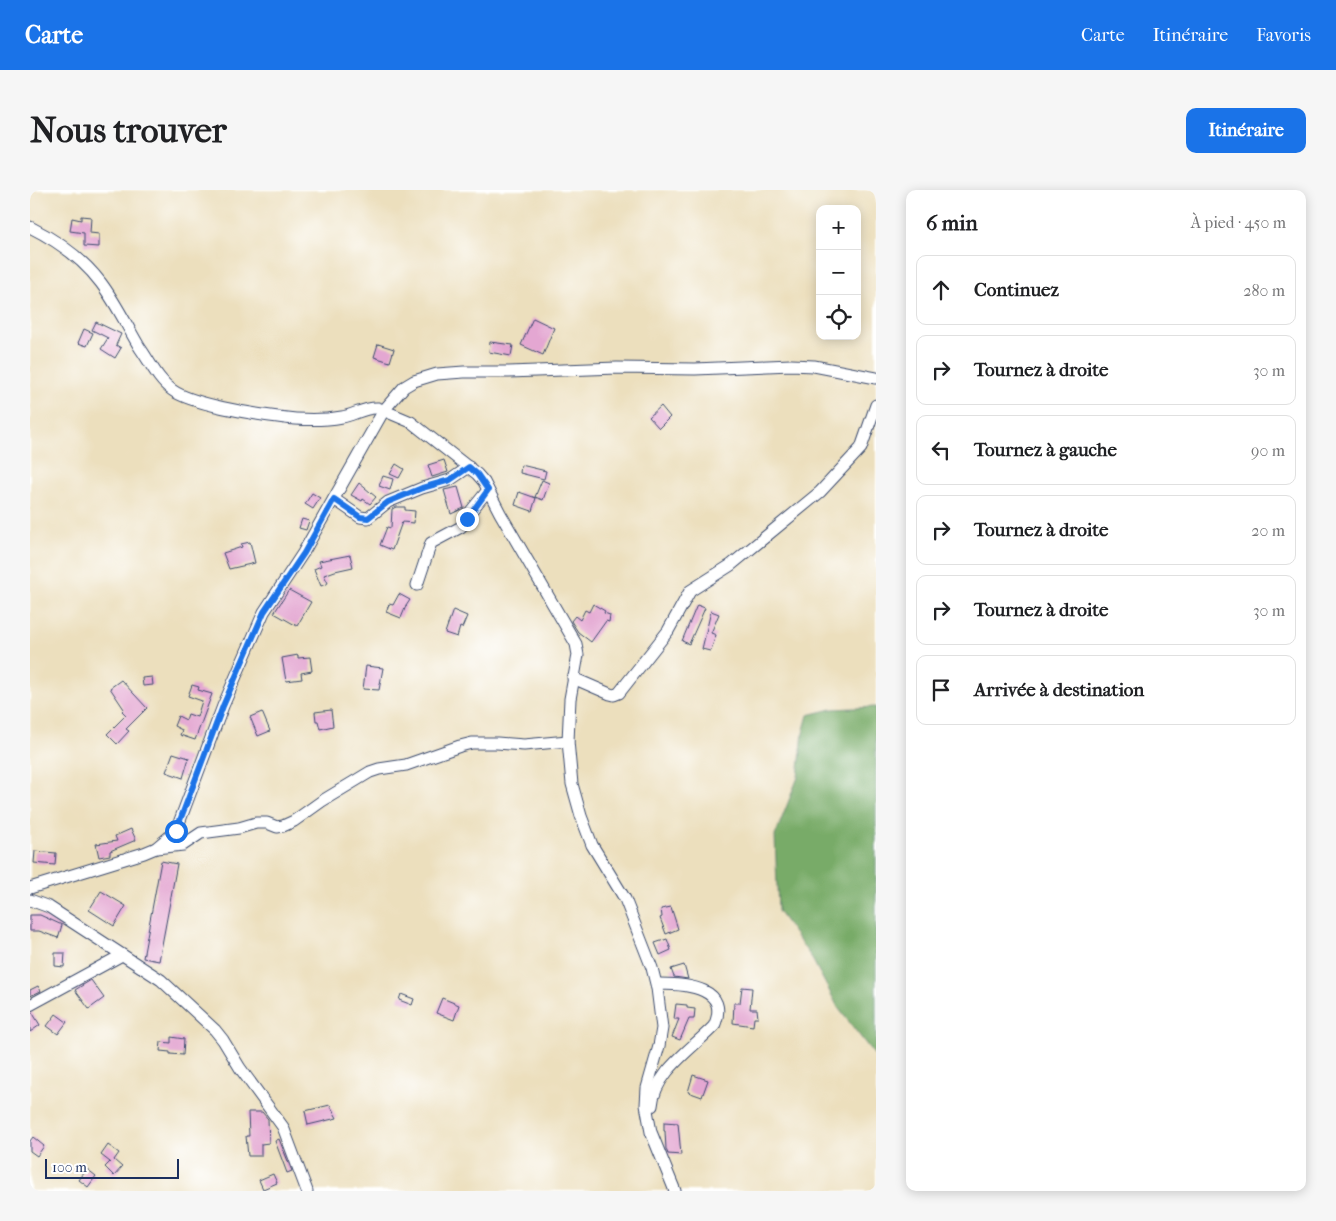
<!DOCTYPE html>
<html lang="fr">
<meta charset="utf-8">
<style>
body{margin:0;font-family:"IM FELL French Canon",serif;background:#f6f6f6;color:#202124}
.controls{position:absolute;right:15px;top:15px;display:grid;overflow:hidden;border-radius:10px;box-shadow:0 2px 12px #0003}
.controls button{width:45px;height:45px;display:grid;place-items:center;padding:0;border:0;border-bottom:1px solid #e0e0e0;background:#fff;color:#202124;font:25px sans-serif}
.scale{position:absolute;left:15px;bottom:12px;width:134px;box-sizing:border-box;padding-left:5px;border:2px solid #1b2f5e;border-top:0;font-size:14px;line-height:18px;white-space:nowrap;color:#1b2f5e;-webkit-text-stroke:4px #fff;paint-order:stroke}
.stop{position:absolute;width:15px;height:15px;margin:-11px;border:4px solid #1a73e8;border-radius:50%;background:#fff}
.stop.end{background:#1a73e8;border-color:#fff;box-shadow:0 1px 5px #0008}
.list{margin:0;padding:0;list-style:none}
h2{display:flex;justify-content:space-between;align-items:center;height:65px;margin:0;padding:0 20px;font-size:21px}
h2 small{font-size:16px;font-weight:400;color:#757577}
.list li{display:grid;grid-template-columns:32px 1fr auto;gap:15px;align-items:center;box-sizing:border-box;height:70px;margin:0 10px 10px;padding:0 10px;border:1px solid #e0e0e0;border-radius:10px}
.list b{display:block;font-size:19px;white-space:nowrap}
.list em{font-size:16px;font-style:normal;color:#757577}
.icon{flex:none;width:28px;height:28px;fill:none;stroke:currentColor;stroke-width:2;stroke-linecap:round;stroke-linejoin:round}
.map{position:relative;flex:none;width:846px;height:1001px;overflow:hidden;border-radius:10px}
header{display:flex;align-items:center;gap:30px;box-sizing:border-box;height:70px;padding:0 25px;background:#1a73e8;color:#fff}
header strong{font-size:24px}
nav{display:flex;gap:28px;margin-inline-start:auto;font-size:18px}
.intro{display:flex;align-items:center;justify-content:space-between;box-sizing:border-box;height:120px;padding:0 30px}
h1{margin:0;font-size:35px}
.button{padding:12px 22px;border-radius:10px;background:#1a73e8;color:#fff;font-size:18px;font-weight:700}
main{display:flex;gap:30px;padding:0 30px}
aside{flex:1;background:#fff;border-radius:10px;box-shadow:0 2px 12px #0003}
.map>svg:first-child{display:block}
.forest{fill:#78ab67;stroke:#4a6d62}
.building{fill:#e4a7d2}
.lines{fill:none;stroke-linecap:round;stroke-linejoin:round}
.minor-casing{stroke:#3a496c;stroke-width:13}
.minor{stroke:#fff;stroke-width:11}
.route{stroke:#1a73e8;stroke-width:6}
</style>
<header>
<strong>Carte</strong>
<nav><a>Carte</a><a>Itinéraire</a><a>Favoris</a></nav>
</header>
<div class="intro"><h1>Nous trouver</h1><a class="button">Itinéraire</a></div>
<main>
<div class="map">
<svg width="846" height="1001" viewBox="0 0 846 1001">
<rect width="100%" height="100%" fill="#fff"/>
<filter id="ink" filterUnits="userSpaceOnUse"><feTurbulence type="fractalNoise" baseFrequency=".02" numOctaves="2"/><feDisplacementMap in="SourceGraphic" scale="10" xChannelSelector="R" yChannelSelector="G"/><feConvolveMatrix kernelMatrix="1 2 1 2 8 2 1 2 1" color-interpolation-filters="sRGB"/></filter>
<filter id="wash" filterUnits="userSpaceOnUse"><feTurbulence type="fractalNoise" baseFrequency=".0096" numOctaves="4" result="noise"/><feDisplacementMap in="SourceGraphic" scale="20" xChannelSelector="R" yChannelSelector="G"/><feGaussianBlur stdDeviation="1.12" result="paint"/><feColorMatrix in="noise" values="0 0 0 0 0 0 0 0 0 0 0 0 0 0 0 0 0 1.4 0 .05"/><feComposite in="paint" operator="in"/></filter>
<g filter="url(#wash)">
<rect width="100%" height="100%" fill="#ecdfbd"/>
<polygon class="forest" points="846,517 846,867 809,819 781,767 748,721 745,646 768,587 773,543 778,525 802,519"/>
<g id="blocks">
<g class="building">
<polygon points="51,26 61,27 60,43 69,44 69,57 54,56 54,43 40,41 42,28 51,30"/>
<polygon points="503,128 524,138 513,165 491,155"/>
<polygon points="66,132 91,144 86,155 91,158 85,168 71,159 78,148 62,140"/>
<polygon points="54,139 63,143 57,156 48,153"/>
<polygon points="460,152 483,155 481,166 459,162"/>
<polygon points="348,154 364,159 360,172 344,167"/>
<polygon points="631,216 640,227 629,238 619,227"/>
<polygon points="414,270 418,282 402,287 398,275"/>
<polygon points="366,274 374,279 369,288 360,284"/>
<polygon points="491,275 516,281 514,289 490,283"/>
<polygon points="353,286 363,289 360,300 349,296"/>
<polygon points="512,290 519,293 513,310 505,307"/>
<polygon points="329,293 346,307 340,314 333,309 332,311 321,305"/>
<polygon points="428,297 434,318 421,324 414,300"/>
<polygon points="489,302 506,308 502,321 485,315"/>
<polygon points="282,303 290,308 283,319 275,314"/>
<polygon points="366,317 375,317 375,320 385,321 384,333 372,332 362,360 350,355 357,337 361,338 362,319"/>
<polygon points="272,329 279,331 276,340 269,338"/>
<polygon points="220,352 225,373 199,379 193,363 212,357 211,354"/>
<polygon points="320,365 323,377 305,381 294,385 298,393 291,396 284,379 291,376 289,371"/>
<polygon points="259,400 281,412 267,436 244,423"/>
<polygon points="369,404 380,410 376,416 371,428 356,422 359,414 363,415"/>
<polygon points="563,414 575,421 574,423 580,425 579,432 576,431 561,452 548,442 541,431 545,426 550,430 555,420 559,422"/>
<polygon points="667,415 675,418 659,454 652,451"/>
<polygon points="423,420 437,426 432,438 430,437 427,447 415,443"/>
<polygon points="681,421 689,424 681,443 686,445 681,460 680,461 672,459"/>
<polygon points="268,465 268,468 280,467 282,481 271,483 272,489 256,491 252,468"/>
<polygon points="336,476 353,478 349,500 333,499"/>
<polygon points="122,487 123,495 113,496 112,488"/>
<polygon points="91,490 117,518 96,539 99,541 87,554 77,544 96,525 92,521 94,519 80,498"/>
<polygon points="162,495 169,497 168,500 182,504 165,550 150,545 152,540 144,536 148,526 156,530 158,524 167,527 172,511 158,506"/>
<polygon points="301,520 303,536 290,539 288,531 286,531 285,522"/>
<polygon points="232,522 240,541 228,546 220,527"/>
<polygon points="143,563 159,568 153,588 136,582"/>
<polygon points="101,639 106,650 80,661 80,665 69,667 66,654 87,651 85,646"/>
<polygon points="5,661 26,663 25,675 4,673"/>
<polygon points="131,671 147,674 129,771 113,768"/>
<polygon points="71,701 96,716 84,736 59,720"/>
<polygon points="641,717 648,739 636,744 630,728 632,727 631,719"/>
<polygon points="0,725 10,725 32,735 28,748 9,741 0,741"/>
<polygon points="637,749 641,760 630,765 625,753"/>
<polygon points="25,763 35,763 34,777 25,776"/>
<polygon points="654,775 658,789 644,787 641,779"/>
<polygon points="61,790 74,808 59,819 45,800"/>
<polygon points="8,796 11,801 0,806 0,800"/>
<polygon points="712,797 722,798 720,819 727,819 728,828 724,828 723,836 703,833 704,813 710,813"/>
<polygon points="371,804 384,809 382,815 369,810"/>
<polygon points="412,808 429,815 424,830 406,823"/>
<polygon points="646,814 657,815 657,818 665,819 664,829 659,829 650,850 642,847 649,829 644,829"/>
<polygon points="0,822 2,822 10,835 0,842"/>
<polygon points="26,824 37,832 28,844 17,836"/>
<polygon points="141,847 154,849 153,865 140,864 140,862 130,861 131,852 141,853"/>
<polygon points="663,885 678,890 672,907 658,902"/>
<polygon points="300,915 307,928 278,935 275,921"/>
<polygon points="218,922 232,922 238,929 239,953 231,954 231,966 218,966 216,946 219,946"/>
<polygon points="634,932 648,933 651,965 638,964 636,959 635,941 634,941"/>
<polygon points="3,947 14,956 7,966 0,961 0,951"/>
<polygon points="249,949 262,981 257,983 245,951"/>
<polygon points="78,955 89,963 84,970 92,977 84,986 75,977 80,972 71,965"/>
<polygon points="57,979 66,986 58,997 49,990"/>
<polygon points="243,984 247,993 233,999 229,990"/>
</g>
</g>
</g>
<g filter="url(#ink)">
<use href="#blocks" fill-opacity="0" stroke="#3a496c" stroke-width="1"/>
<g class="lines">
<defs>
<g id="minor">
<path d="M0,37C26,50 53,69 71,93C86,113 97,136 110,158C120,172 128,190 142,200C161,214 223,224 248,227C269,230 291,231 312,227C324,225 335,217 348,218L381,232L447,284L454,292L470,323L546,454L548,465L540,509L538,551L542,594L551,626L562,655L595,709L622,778L627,798L632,838L629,856L617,898L616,915L621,942L645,1001"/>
<polyline points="304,309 330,327 338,328 358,312 392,298 420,290 439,277"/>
<polyline points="387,395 401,353 431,337 441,321 458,300"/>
<polyline points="543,488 580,504 584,505 589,503 638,441 660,401 701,375 790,302 831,258 846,215"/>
<polyline points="126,658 153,655 171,643 209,638 226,633 237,633 247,637 253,636 264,631 292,611 340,582 349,579 376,575 430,556 442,553 467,553 494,555 538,551"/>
<polyline points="0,698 114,663 126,658 146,641 193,516 234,422 273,363 354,220 374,197 384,191 407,184 434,182 479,182 587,178 665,179 761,175 784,176 846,188"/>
<polyline points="0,710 19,717 131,790 185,840 193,850 210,878 253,937 277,1001"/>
<polyline points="0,815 92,765"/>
<path d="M622,916C624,883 662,859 684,836C701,798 657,794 630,794L627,798"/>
</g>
</defs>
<use href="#minor" class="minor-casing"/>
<use href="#minor" class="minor"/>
</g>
</g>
<g class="lines" filter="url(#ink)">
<polyline class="route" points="146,641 193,516 234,422 274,363 304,309 330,327 338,328 358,312 392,298 420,290 439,277 447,284 458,300 437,329"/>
</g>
</svg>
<div class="controls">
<button>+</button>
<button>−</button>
<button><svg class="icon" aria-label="locate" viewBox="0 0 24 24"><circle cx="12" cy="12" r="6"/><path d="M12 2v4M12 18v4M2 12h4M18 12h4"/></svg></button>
</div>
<div class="scale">100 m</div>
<div class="stop" style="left:146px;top:641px"></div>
<div class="stop end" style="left:437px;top:329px"></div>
</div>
<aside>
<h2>6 min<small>À pied · 450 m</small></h2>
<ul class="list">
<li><svg class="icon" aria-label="ahead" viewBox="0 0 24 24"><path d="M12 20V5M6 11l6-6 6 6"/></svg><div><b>Continuez</b></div><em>280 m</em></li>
<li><svg class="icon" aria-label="right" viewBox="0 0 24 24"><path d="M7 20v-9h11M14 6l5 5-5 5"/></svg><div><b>Tournez à droite</b></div><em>30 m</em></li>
<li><svg class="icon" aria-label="left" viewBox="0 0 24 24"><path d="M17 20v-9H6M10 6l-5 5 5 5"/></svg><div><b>Tournez à gauche</b></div><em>90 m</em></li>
<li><svg class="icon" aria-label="right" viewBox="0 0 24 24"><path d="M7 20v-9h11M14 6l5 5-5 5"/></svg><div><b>Tournez à droite</b></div><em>20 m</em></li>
<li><svg class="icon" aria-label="right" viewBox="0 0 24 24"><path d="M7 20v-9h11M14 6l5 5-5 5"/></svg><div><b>Tournez à droite</b></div><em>30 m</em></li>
<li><svg class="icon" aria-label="arrive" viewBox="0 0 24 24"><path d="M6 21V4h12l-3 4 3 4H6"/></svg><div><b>Arrivée à destination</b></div></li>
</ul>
</aside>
</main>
